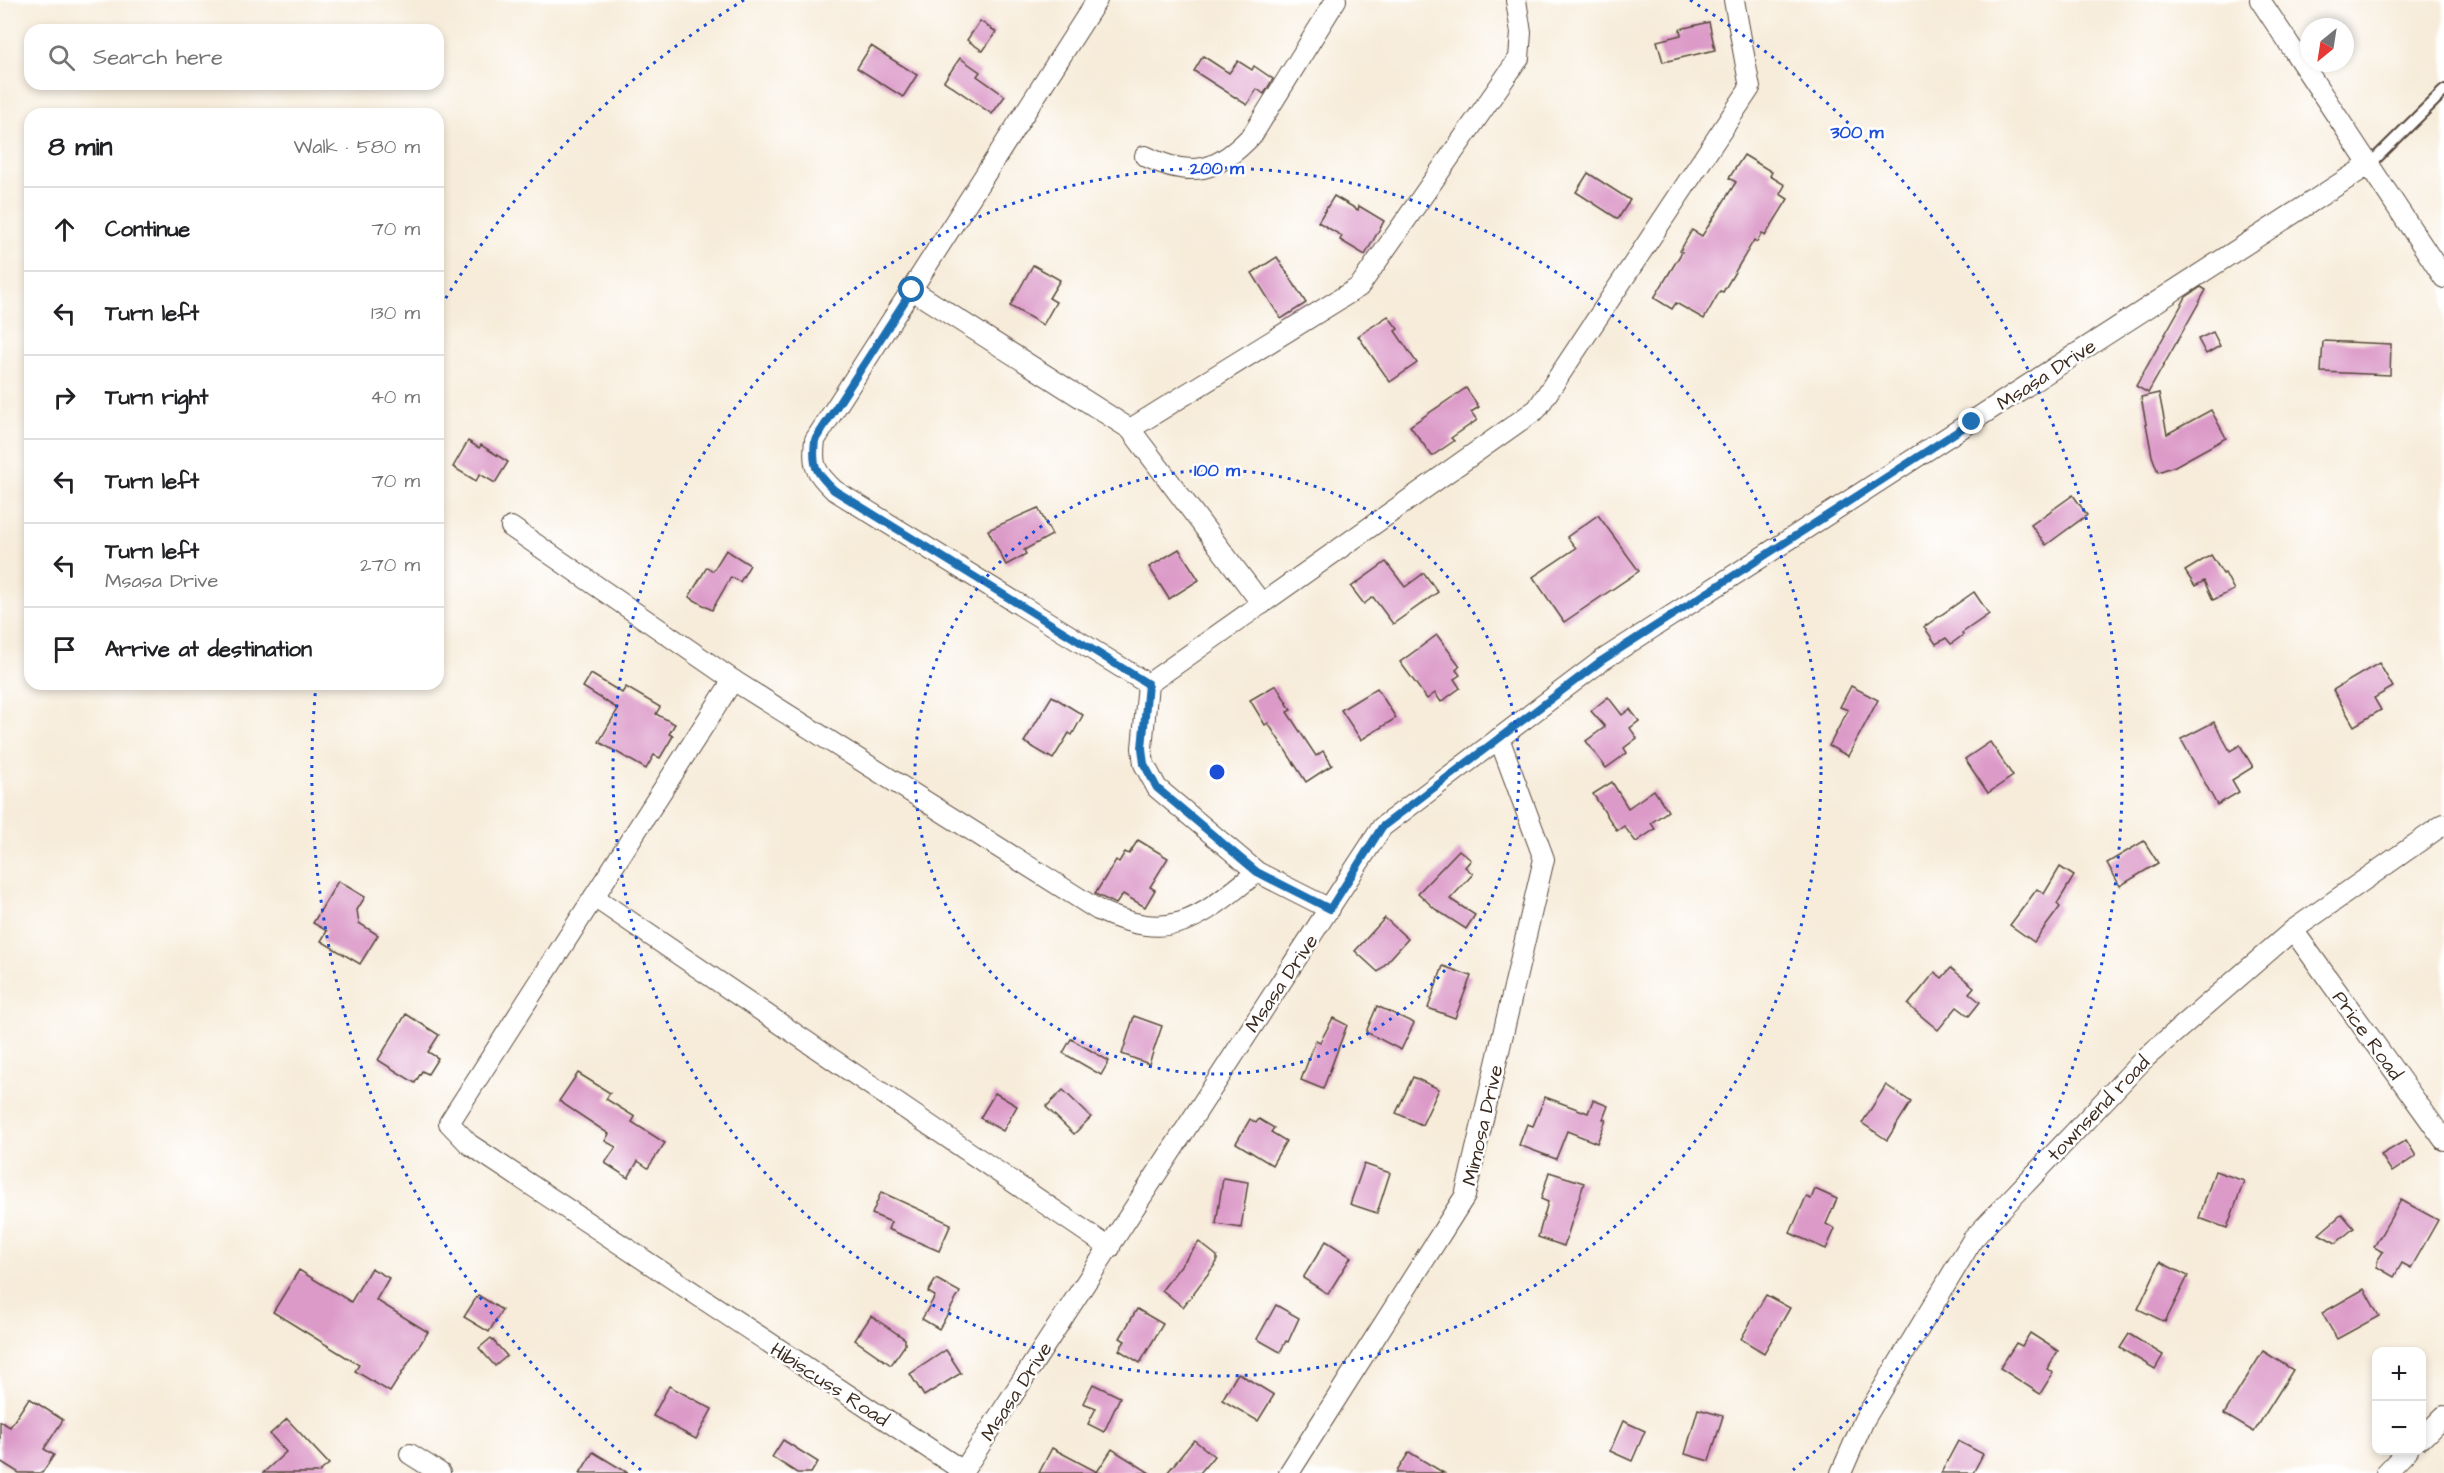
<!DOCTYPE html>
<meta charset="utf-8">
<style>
body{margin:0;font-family:"Architects Daughter",sans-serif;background:#f6f6f6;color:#202124}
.controls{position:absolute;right:18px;bottom:18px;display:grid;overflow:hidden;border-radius:12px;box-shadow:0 3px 9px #0003}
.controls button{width:54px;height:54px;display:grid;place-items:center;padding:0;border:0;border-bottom:2px solid #e0e0e0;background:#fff;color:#202124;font:30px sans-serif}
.compass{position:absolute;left:2300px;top:18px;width:54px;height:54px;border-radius:50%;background:#fff;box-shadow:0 3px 9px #0003;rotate:210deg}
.stop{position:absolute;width:18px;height:18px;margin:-14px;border:4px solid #1f6fb2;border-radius:50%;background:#fff}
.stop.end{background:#1f6fb2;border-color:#fff;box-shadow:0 2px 6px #0008}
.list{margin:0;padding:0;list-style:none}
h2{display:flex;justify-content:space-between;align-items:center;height:78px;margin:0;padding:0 24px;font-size:26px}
h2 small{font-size:20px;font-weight:400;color:#757577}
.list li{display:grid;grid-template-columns:39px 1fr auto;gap:18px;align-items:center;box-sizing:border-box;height:84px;padding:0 24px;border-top:2px solid #e0e0e0}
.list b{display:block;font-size:22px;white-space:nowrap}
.list p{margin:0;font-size:20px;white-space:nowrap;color:#757577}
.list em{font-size:20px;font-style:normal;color:#757577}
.icon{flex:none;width:33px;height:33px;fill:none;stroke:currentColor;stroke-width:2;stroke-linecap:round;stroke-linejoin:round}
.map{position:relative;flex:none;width:2444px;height:1473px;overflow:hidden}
.search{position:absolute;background:#fff;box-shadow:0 3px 9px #0003;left:24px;top:24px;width:420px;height:66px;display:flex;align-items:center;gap:15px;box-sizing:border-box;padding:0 21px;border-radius:18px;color:#757577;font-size:22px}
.panel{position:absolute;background:#fff;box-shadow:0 3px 9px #0003;left:24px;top:108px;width:420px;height:582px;border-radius:18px}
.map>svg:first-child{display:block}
.building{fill:#dc9ac8}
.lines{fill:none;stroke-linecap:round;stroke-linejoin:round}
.lane-casing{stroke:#57473a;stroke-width:14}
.street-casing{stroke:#57473a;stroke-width:22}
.lane{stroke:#fff;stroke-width:10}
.street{stroke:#fff;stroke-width:20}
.route{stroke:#1f6fb2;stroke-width:8}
.ring{fill:none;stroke:#1d4ed8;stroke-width:3;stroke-dasharray:3 6}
.labels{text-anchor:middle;stroke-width:5;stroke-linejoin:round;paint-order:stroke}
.street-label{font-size:20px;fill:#3b2a1e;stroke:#fff}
.centre{fill:#1d4ed8;stroke:#fff;stroke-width:3}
.ring-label{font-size:18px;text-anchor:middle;font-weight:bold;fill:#1d4ed8;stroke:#fff;stroke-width:5;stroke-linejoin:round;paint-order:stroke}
</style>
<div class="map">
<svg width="2444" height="1473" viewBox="0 0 2444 1473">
<rect width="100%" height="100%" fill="#fff"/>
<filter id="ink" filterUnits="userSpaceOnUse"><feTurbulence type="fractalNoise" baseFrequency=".0167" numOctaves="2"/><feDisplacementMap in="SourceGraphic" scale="12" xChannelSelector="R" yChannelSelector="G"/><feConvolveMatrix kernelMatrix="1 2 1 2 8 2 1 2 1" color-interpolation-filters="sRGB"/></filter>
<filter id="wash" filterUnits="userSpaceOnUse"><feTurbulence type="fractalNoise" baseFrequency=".008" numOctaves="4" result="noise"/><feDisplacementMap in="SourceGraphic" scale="24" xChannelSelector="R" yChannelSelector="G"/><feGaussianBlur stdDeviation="1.35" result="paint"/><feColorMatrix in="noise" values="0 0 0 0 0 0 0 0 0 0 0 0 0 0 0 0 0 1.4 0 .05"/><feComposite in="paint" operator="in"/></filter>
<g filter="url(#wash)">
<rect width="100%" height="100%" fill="#f7ecda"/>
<g id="blocks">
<g class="building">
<polygon points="980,21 996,32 983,51 967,40"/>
<polygon points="1709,22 1715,50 1663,62 1657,41 1681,35 1680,29"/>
<polygon points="871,46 917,75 903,97 857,68"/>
<polygon points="1203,56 1229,73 1238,61 1252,70 1254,66 1273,79 1264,94 1257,89 1247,105 1194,71"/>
<polygon points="960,58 980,72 977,76 1005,96 992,114 944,81"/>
<polygon points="1744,155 1772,172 1770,176 1785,185 1780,194 1788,199 1765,236 1762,233 1757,242 1754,240 1723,292 1720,291 1704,319 1676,303 1672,309 1654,298 1682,252 1680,251 1692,230 1702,236 1736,182 1729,178"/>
<polygon points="1588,173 1630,200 1618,219 1576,192"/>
<polygon points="1334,196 1358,210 1359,206 1384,221 1365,255 1340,240 1342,236 1318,222"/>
<polygon points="1277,257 1306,303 1281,319 1252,273"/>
<polygon points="1033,265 1060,280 1049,298 1056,302 1043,325 1010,306"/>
<polygon points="2201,287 2206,290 2148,393 2136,386 2186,297"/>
<polygon points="1388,316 1398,329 1395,331 1417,363 1390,382 1358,336"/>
<polygon points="2213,332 2220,346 2206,354 2198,339"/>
<polygon points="2323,341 2391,344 2390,375 2321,372"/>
<polygon points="1466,388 1479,407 1471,412 1477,420 1451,438 1454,441 1432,456 1410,426"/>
<polygon points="2159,393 2167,434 2211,410 2226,438 2175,466 2158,472 2152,456 2141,397"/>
<polygon points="468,441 479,448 481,445 508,462 495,483 480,474 476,481 453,467"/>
<polygon points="2073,495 2087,515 2046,545 2031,525"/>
<polygon points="1038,508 1052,535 1024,550 1026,554 1006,565 988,530"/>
<polygon points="1598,515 1639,571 1564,622 1533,577 1576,548 1567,537"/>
<polygon points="1179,549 1199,580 1169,599 1149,567"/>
<polygon points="726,550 750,565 740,582 731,577 712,610 689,597 707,567 713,571"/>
<polygon points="2211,555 2223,574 2225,573 2234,590 2213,600 2204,581 2195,586 2185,571"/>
<polygon points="1386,562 1405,587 1424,573 1438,592 1393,624 1373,597 1364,604 1351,587"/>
<polygon points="1974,592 1989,614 1962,633 1963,635 1951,644 1946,638 1936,644 1924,627"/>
<polygon points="1437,635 1460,666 1456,670 1460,675 1454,679 1460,688 1441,702 1435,693 1427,699 1400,662"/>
<polygon points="2379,663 2393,687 2374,698 2381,710 2354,726 2333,690"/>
<polygon points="591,674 622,693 626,687 660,707 656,714 675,724 669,734 673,736 660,758 654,755 646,769 599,742 618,709 583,687"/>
<polygon points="1276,685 1291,710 1287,712 1316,756 1323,751 1332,765 1306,782 1268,723 1265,725 1250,700"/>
<polygon points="1851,686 1878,700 1848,756 1829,746 1848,710 1840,707"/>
<polygon points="1377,688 1396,718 1361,740 1341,710"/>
<polygon points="1052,696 1083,715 1072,735 1069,733 1053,759 1024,742"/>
<polygon points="1608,697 1622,715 1630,709 1639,721 1630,728 1637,738 1624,748 1627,753 1606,768 1586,741 1605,727 1591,711"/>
<polygon points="2214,722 2230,751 2240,745 2253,767 2232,780 2239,792 2217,805 2181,739"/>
<polygon points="1990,742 2013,776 1988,793 1965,759"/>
<polygon points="1612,782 1628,808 1654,790 1668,811 1651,823 1655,829 1636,842 1624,826 1617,831 1593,794"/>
<polygon points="1138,840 1168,858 1150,887 1155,890 1145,907 1123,894 1116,904 1095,894 1116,860 1119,862 1125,852 1129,854"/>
<polygon points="2144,841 2158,863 2120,886 2107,863"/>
<polygon points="1459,850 1471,860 1465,867 1473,874 1450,899 1475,915 1466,929 1435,909 1418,893"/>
<polygon points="2060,867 2074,876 2057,904 2060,907 2034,942 2010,925 2037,889 2044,894"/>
<polygon points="338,881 365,897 357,910 359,923 378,935 360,964 321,941 327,931 313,923"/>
<polygon points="1385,918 1408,939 1378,972 1355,951"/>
<polygon points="1443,966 1471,976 1455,1018 1428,1008"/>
<polygon points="1951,968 1974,987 1969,993 1980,1002 1969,1016 1957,1007 1938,1030 1908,1005 1935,972 1942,978"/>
<polygon points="1377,1006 1414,1023 1401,1050 1366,1032"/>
<polygon points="406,1014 439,1035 428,1052 438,1058 428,1074 422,1071 415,1083 378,1060"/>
<polygon points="1134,1016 1162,1026 1149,1064 1122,1054"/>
<polygon points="1333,1018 1347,1025 1323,1089 1301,1080 1316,1040 1320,1042"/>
<polygon points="1071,1039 1109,1061 1101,1075 1063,1053"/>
<polygon points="578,1073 610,1093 606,1099 635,1117 632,1122 665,1143 648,1168 638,1161 628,1178 605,1163 616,1147 605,1141 609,1134 559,1101"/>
<polygon points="1413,1077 1439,1089 1422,1125 1396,1113"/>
<polygon points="1886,1085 1911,1102 1887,1140 1862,1123"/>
<polygon points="1063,1090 1091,1117 1074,1134 1046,1107"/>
<polygon points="995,1093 1017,1106 1003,1131 980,1118"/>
<polygon points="1545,1097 1588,1113 1593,1100 1608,1106 1603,1119 1606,1120 1597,1143 1567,1131 1556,1159 1519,1145 1527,1124 1533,1126"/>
<polygon points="1250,1119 1256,1123 1259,1119 1274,1128 1271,1132 1286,1141 1272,1165 1236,1143"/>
<polygon points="2406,1140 2416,1156 2392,1172 2381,1155"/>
<polygon points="1364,1164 1390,1173 1377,1213 1350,1204"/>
<polygon points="2215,1171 2244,1181 2227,1228 2199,1218"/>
<polygon points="1549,1172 1584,1183 1564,1246 1538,1237 1548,1202 1541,1199"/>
<polygon points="1223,1178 1248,1182 1241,1228 1216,1224"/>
<polygon points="1815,1189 1837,1199 1826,1224 1835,1229 1826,1249 1790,1233 1806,1197 1811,1199"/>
<polygon points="881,1192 951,1224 939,1251 888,1229 891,1222 872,1214"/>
<polygon points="2401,1200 2438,1220 2411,1268 2402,1263 2394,1277 2377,1267 2377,1261 2383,1252 2374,1247"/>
<polygon points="2342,1214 2354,1228 2336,1243 2319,1234"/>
<polygon points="1326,1241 1351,1257 1328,1294 1303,1278"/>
<polygon points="1199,1242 1217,1256 1217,1262 1183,1307 1162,1290"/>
<polygon points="2160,1262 2188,1276 2165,1322 2138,1309"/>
<polygon points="371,1268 389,1278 376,1300 428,1332 390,1392 355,1371 359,1365 273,1312 299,1270 351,1302"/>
<polygon points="936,1279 960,1292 939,1329 922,1319 935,1296 928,1292"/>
<polygon points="2364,1289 2379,1316 2337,1339 2322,1313"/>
<polygon points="478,1295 502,1310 489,1332 464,1317"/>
<polygon points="1766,1295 1790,1308 1764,1353 1741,1339"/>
<polygon points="1276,1305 1299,1318 1288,1342 1286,1341 1280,1352 1257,1339"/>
<polygon points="1137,1309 1163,1324 1140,1363 1119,1350 1125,1341 1120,1338"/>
<polygon points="871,1316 905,1339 905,1345 891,1365 855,1340"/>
<polygon points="2030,1333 2058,1351 2047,1369 2053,1373 2040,1394 2000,1368 2016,1343 2022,1346"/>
<polygon points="2129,1334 2163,1355 2155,1369 2120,1348"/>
<polygon points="491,1338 507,1356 495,1366 479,1348"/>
<polygon points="946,1350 961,1373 924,1396 910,1374"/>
<polygon points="2263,1351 2293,1370 2254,1432 2224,1414"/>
<polygon points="1238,1373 1274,1395 1258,1421 1222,1400"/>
<polygon points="1093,1384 1120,1397 1104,1432 1088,1424 1096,1408 1083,1403"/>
<polygon points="669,1386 712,1409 696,1439 653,1416"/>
<polygon points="29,1398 63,1420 44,1449 54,1455 42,1473 19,1473 0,1461 0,1421 10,1427"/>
<polygon points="1698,1409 1723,1416 1709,1461 1685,1454"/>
<polygon points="287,1419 329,1464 318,1473 263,1473 286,1452 270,1434"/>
<polygon points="1623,1421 1645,1431 1632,1461 1610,1451"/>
<polygon points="783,1440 818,1462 811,1473 797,1473 772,1457"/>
<polygon points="1194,1440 1214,1456 1200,1473 1167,1473"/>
<polygon points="1958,1441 1983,1454 1973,1473 1941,1473"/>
<polygon points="1052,1448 1097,1472 1112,1449 1150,1473 1039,1473"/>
<polygon points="593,1452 628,1473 580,1473"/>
<polygon points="1409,1452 1444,1473 1396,1473"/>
</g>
</g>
</g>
<g filter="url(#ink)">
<use href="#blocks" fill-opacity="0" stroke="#57473a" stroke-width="1.5"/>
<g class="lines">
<defs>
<polyline id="lane" points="2370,164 2444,91"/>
<g id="street">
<path d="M1097,0L815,440C812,466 815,472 834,490L1148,684"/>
<polyline points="2260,0 2444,278"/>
<path d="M1145,156C1192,179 1218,172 1253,134L1336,0"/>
<polyline points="912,290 1130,429 1262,604"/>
<polyline points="1130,429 1359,287 1519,58 1521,33 1516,0"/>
<path d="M511,527L733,680L1098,910C1172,944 1199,919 1257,872"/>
<polyline points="733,680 449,1123 469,1144 963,1471"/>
<polyline points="594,897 1110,1248"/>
<polyline points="1330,909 1257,872 1157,788 1144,764 1142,748 1148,684 1537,409 1750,88 1734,0"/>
<polyline points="2293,930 2444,1140"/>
<polyline points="2422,1438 2444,1416"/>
<polyline points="410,1454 440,1473"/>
<polyline points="962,1473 1382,827 1601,661 2370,164"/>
<polyline points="1289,1473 1465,1196 1544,859 1499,738"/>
<polyline points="1841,1473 1864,1420 1973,1239 2143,1060 2293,930 2444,824"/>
<polyline points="2386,1473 2408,1450"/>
</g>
</defs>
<use href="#lane" class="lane-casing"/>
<use href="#street" class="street-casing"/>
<use href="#lane" class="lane"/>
<use href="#street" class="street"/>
</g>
</g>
<g class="lines" filter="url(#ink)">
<path class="route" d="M912,290L815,440C812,466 815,472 834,490L1148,684L1142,748L1144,764L1157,788L1257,872L1330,909L1382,827L1601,661L1972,422"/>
</g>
<g class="ring">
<circle cx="1217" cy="772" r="302"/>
<circle cx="1217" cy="772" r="604"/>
<path d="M641 1470A905 905 0 0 1 316 685M441 306A905 905 0 0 1 744 0M1690 0A905 905 0 0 1 1793 1470"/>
</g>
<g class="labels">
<g class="street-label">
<text transform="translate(2046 374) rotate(-33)" y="7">Msasa Drive</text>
<text transform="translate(1281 983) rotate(-56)" y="7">Msasa Drive</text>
<text transform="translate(2368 1035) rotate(54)" y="7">Price Road</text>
<text transform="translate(2098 1108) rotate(-46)" y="7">townsend road</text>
<text transform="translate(1482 1125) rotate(-77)" y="7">Mimosa Drive</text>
<text transform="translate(830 1384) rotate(33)" y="7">Hibiscuss Road</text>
<text transform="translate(1016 1391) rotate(-57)" y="7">Msasa Drive</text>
</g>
</g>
<circle cx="1217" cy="772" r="9" class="centre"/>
<g class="ring-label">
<text x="1857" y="138">300 m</text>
<text x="1217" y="174">200 m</text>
<text x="1217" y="476">100 m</text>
</g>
</svg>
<div class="controls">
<button>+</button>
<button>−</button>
</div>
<svg class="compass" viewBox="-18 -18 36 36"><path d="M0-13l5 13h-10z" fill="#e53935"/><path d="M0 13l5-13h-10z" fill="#757577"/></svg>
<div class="stop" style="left:912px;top:290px"></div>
<div class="stop end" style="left:1972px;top:422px"></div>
<div class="search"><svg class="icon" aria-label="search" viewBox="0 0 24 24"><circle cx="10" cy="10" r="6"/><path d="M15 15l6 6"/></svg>Search here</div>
<section class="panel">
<h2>8 min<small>Walk · 580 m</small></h2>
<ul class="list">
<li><svg class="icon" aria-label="ahead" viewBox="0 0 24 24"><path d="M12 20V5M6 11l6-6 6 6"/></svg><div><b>Continue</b></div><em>70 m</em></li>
<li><svg class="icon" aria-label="left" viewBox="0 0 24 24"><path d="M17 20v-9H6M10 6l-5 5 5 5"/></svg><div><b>Turn left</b></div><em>130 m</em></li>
<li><svg class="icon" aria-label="right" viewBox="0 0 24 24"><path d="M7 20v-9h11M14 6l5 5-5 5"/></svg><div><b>Turn right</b></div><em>40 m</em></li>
<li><svg class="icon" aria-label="left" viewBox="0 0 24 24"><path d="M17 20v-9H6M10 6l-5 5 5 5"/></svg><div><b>Turn left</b></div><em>70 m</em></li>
<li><svg class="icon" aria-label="left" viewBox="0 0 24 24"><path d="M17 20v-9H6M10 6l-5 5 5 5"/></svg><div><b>Turn left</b><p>Msasa Drive</p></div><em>270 m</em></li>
<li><svg class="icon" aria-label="arrive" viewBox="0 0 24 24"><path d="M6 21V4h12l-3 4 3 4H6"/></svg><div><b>Arrive at destination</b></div></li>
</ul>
</section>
</div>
